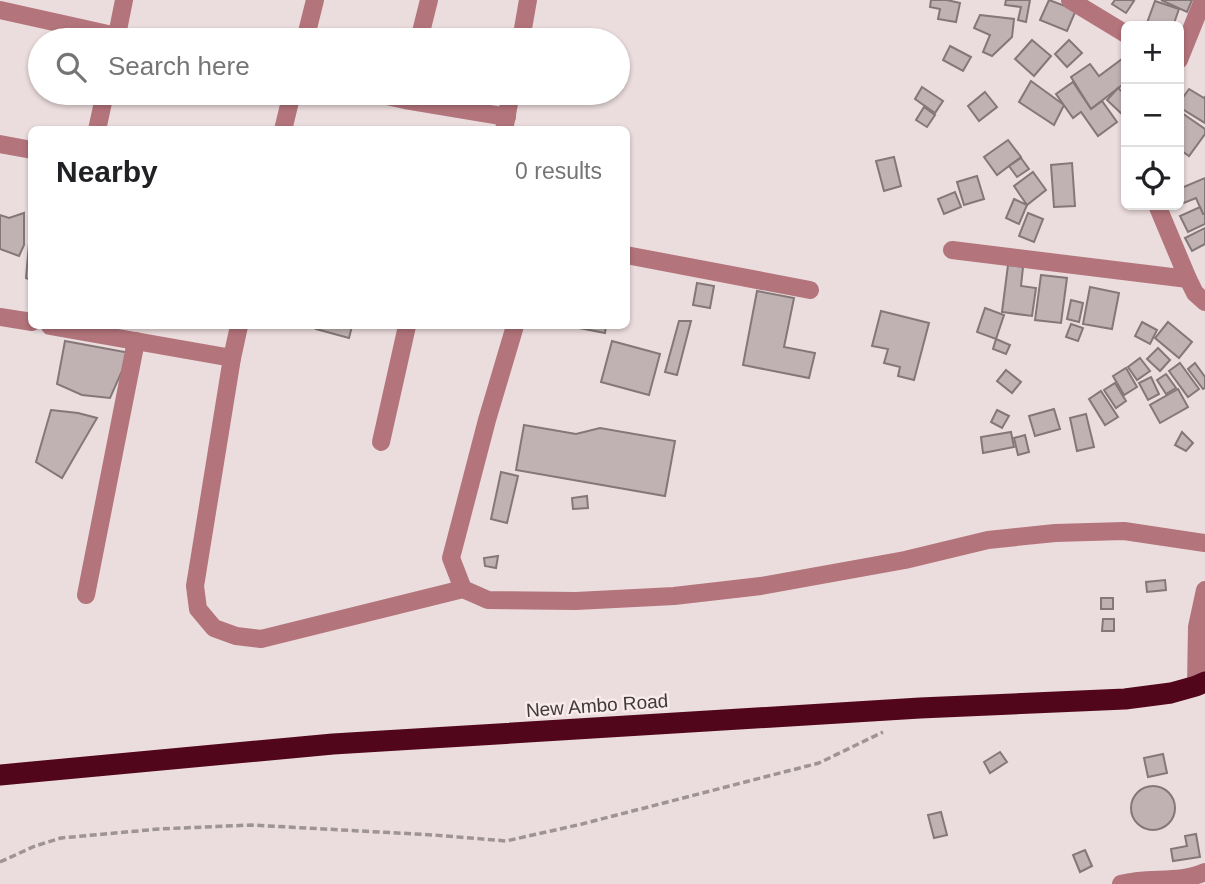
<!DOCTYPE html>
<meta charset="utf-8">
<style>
body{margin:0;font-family:Helvetica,sans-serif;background:#f2f2f2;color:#202124}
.controls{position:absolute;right:21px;top:21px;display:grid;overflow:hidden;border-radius:10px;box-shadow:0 2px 5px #0004}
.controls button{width:63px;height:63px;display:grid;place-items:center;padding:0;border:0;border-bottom:2px solid #e0e0e0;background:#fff;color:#202124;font:35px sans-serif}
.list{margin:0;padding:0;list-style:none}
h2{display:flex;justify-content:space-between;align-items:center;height:91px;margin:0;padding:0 28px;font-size:30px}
h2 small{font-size:23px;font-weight:400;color:#757577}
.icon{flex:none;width:38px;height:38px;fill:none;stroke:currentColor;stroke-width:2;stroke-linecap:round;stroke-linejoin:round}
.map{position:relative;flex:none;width:1205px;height:884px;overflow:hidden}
.search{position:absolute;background:#fff;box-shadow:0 2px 5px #0004;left:28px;top:28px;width:602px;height:77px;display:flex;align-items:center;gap:18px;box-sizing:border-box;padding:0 24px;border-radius:38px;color:#757577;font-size:26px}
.panel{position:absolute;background:#fff;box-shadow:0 2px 5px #0004;left:28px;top:126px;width:602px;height:203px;border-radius:10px}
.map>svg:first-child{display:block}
.building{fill:#c0b2b3;stroke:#847778;stroke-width:2}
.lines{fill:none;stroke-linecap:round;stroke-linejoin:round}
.path{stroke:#9f9495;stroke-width:3.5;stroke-dasharray:7 3.5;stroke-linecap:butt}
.minor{stroke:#b3747b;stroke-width:18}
.highway{stroke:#52061b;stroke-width:21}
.labels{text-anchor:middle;stroke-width:5;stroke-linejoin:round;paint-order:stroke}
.street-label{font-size:19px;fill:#3f3939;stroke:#f9eaeb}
</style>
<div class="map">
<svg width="1205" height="884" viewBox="0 0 1205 884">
<rect width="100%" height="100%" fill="#ebdcdd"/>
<g class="building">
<polygon points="931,0 947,0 960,3 956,22 938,19 940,9 930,7"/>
<polygon points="1006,0 1030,0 1026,22 1018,20 1021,7 1005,5"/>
<polygon points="1049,0 1076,10 1067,31 1040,20"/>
<polygon points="1115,0 1132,0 1134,1 1126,13 1112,4"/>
<polygon points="1161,0 1192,0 1187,12"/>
<polygon points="1155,1 1179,9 1173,26 1156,26 1147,23"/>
<polygon points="980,15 1014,19 1012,37 992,56 983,52 990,35 974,28"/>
<polygon points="1032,40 1051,56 1034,76 1015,59"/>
<polygon points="1069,40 1082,53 1067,67 1055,54"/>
<polygon points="950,46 971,57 963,71 943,60"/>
<polygon points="1126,56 1126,82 1091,109 1071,77 1090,64 1099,76"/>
<polygon points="1031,81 1064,105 1054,125 1019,102"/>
<polygon points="1073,82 1091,109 1102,101 1117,122 1098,136 1081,112 1073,118 1056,94"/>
<polygon points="922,87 943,101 935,113 915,99"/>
<polygon points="1118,88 1126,95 1126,114 1124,116 1107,100"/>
<polygon points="1189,89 1204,98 1205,97 1205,123 1179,107 1179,93 1184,96"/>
<polygon points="985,92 997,107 979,121 968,106"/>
<polygon points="924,107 935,115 927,127 916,120"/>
<polygon points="1179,111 1205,129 1205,134 1189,156 1179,149"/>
<polygon points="1008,140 1021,157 997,175 984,157"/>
<polygon points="894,157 901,186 884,191 876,161"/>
<polygon points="1021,158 1029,169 1017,177 1009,166"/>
<polygon points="1072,163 1075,206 1054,207 1051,165"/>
<polygon points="1033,172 1046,190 1027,205 1014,186"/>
<polygon points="977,176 984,199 964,205 957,182"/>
<polygon points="1205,178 1205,214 1203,214 1196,198 1176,206 1175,205 1179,205 1179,189"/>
<polygon points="955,192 961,207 944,214 938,199"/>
<polygon points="1014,199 1027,205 1019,224 1006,218"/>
<polygon points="1200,207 1203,214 1205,214 1205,224 1188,232 1180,216"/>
<polygon points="24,213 24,245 19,256 0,249 0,215 9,218"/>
<polygon points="1028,213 1043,219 1034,242 1019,236"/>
<polygon points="1205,228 1205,244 1192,251 1185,238"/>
<polygon points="29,243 32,243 32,281 26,278"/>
<polygon points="1008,265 1023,267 1021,286 1036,288 1032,316 1002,312"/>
<polygon points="1041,275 1067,278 1061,323 1035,320"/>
<polygon points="697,283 714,286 710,308 693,305"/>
<polygon points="1090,287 1119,293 1112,329 1083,324"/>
<polygon points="757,291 794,298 784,347 815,353 809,378 743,365"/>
<polygon points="1071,300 1083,303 1079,322 1067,319"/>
<polygon points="985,308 1004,315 996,339 977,332"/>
<polygon points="881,311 929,323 914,380 898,376 900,367 884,363 888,349 872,346"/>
<polygon points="679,321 691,321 677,375 665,372"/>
<polygon points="1142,322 1157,330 1150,344 1135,336"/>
<polygon points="1168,322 1192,342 1179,358 1155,338"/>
<polygon points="1071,324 1083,328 1078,341 1066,337"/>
<polygon points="317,326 352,326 349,338 316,329"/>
<polygon points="569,326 606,326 605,333"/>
<polygon points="996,339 1010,345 1006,354 993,349"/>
<polygon points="65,341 130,353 110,398 82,395 57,384"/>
<polygon points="612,341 660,354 649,395 601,382"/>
<polygon points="1158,348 1170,360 1160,371 1147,359"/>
<polygon points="1140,358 1150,371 1137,380 1128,367"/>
<polygon points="1180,363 1199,389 1188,397 1169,371"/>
<polygon points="1195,363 1205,377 1205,388 1203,389 1188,369"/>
<polygon points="1126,368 1137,387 1124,395 1113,376"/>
<polygon points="1006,370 1021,382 1012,393 997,381"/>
<polygon points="1166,374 1176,388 1166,394 1157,380"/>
<polygon points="1151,377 1159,394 1148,400 1139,383"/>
<polygon points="1115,383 1126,401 1116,408 1104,390"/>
<polygon points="1178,389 1188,407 1160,423 1150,405"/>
<polygon points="1101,391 1118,417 1105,425 1089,399"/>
<polygon points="1054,409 1060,429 1035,436 1029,416"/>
<polygon points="51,410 78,413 97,418 62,478 36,462"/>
<polygon points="997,410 1009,416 1002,428 991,422"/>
<polygon points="1086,414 1094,447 1077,451 1070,418"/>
<polygon points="524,425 576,434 600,428 675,441 665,496 516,470"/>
<polygon points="1011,432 1014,447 983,453 981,437"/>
<polygon points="1182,432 1193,443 1186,451 1175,445"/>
<polygon points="1025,435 1029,452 1018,455 1014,438"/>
<polygon points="501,472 518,476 507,523 491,519"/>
<polygon points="587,496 588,508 573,509 572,498"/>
<polygon points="498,556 496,568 485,566 484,558"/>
<polygon points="1165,580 1166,590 1147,592 1146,582"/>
<rect x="1101" y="598" width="12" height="11"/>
<polygon points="1103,619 1114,619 1114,631 1102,631"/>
<polygon points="1000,752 1007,762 990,773 984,762"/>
<polygon points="1163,754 1167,773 1148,777 1144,758"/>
<circle cx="1153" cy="808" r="22"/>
<polygon points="941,812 947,835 934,838 928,815"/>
<polygon points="1196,834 1200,857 1173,861 1171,849 1187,846 1185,836"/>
<polygon points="1085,850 1092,866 1080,872 1073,855"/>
</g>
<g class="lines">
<polyline class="path" points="0,862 35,846 61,838 159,829 251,825 434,835 506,841 582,824 819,763 883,732"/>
<g class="minor">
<polyline points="1070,0 1126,34"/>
<polyline points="0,10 135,40"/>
<polyline points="116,40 124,0"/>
<polyline points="305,40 315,0"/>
<polyline points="419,40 429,0"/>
<polyline points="521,40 528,0"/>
<polyline points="1179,60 1203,0"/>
<polyline points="373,93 405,100 507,117"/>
<polyline points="97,130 105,93"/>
<polyline points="283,130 292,93"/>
<polyline points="504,130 511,93"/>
<polyline points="0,144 32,150"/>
<polyline points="1157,205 1188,279 1195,293 1205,302"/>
<polyline points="952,250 1188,279"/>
<polyline points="626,255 810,290"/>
<polyline points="0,317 32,322"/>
<polyline points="50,326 232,358"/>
<polyline points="239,326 232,358 195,586 198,609 214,628 236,636 261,639 463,589"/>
<polyline points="515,326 487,420 451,558 463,589 488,600 576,601 674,596 761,586 905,560 988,540 1055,533 1124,531 1205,543"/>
<polyline points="381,442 407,326"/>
<polyline points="86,595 136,341"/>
<polyline points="1196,686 1197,627 1205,590"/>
<path d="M1121,884C1148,876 1179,884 1205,872"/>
</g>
<polyline class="highway" points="0,775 333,744 920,708 1125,699 1171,693 1196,686 1205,682"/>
</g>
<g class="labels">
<g class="street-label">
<text transform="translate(597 705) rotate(-4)" y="7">New Ambo Road</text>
</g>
</g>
</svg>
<div class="controls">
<button>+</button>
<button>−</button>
<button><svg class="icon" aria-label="locate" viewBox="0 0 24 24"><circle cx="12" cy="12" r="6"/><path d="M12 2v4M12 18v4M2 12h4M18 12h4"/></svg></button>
</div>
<div class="search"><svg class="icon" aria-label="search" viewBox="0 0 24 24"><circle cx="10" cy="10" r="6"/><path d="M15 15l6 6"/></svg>Search here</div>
<section class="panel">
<h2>Nearby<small>0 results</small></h2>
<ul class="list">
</ul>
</section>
</div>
